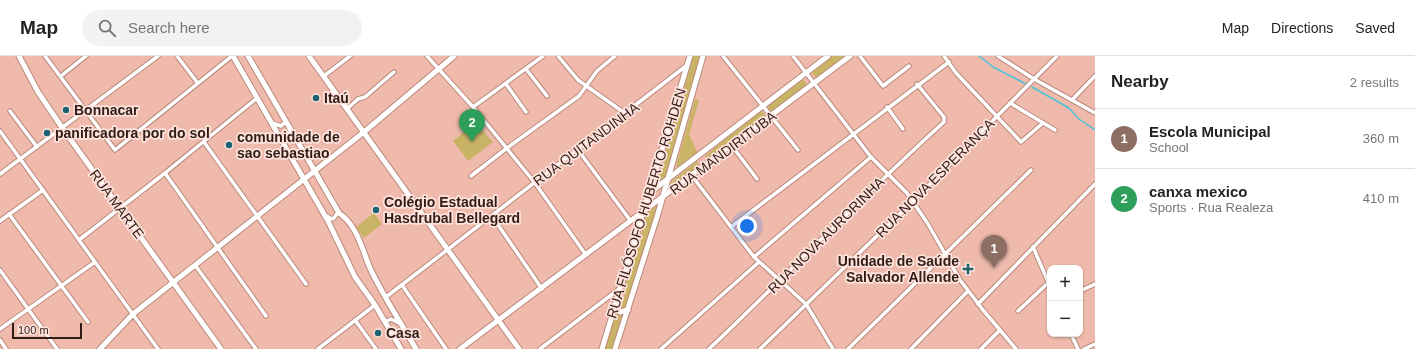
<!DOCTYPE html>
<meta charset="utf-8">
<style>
body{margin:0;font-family:Helvetica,sans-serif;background:#f2f2f2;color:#222}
.controls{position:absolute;right:12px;bottom:12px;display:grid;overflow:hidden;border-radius:8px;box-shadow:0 1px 3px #0004}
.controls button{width:36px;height:36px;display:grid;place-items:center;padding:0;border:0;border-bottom:1px solid #e0e0e0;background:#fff;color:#222;font:20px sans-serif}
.scale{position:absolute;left:12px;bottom:10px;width:70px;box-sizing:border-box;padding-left:4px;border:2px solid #311d18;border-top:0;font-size:11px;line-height:14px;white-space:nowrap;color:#311d18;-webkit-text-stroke:3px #fee2db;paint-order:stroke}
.you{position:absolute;left:747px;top:170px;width:14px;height:14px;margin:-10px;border:3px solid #fff;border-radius:50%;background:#1a73e8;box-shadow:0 0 0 6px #1a73e833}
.badge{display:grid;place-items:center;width:26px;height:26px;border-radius:50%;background:#0b8043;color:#fff;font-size:13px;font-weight:700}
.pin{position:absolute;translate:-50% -33px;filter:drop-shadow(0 1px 2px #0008)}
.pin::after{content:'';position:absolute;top:21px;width:14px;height:12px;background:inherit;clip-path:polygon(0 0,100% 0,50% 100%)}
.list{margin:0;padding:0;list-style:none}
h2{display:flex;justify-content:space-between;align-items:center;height:52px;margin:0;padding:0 16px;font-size:17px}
h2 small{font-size:13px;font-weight:400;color:#767676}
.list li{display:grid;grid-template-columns:26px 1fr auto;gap:12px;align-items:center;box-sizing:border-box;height:60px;padding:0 16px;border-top:1px solid #e0e0e0}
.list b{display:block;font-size:15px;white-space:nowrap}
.list p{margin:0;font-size:13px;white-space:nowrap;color:#767676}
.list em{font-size:13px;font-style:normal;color:#767676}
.icon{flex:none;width:22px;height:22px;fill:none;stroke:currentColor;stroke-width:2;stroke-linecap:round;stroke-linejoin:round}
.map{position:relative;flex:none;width:1095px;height:293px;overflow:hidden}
header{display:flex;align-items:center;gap:24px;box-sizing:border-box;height:56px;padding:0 20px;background:#fff;border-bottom:1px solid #e0e0e0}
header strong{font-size:19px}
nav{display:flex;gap:22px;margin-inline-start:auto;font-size:14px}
.search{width:280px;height:36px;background:#f2f2f2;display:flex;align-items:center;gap:10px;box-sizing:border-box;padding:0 14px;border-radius:22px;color:#767676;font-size:15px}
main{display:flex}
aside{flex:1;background:#fff}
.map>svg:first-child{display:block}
.green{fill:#c9b466}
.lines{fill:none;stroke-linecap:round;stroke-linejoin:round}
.stream{stroke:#4fc1da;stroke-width:1.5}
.street-casing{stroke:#ba887b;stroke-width:5.5}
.secondary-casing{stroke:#ba887b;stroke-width:7}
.street{stroke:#fff;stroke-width:3.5}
.secondary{stroke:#fff;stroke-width:5}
.poi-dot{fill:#1a6271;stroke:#fee2db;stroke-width:1.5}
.labels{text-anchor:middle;stroke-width:3.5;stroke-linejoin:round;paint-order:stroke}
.poi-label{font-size:14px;font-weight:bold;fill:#311d18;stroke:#fee2db;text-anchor:start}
.street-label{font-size:14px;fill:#311d18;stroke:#fee2db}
</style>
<header>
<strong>Map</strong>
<div class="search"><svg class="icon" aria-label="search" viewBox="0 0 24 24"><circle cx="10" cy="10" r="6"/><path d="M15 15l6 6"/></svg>Search here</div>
<nav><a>Map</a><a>Directions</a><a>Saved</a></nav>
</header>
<main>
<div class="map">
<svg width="1095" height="293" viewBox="0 0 1095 293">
<rect width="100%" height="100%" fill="#efbaac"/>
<g class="green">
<polygon points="693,0 700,0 665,124 656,130"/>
<polygon points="831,0 846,0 817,23 811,15"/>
<polygon points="802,22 808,30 772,56 769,54 768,49"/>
<polygon points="695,43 699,44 689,79 698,97 678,111 676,110"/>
<polygon points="759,55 763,56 766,61 708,104 705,100"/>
<polygon points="476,67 493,86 468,105 453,85"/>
<polygon points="697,105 699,109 669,134 671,126"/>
<polygon points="658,149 625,254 622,254 620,252 626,235 624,232 648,156"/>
<polygon points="374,157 382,168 364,182 356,171"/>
<polygon points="616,256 623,259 613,293 605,293"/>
</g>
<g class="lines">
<g class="stream">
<polyline points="979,0 993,11 1026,28"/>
<polyline points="1032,31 1069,52 1079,63 1095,74"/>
</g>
<defs>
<g id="street">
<polyline points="45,0 115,94 232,0"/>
<polyline points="177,0 197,26"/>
<polyline points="427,0 473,51 535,127 586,199"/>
<polyline points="558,0 578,24 626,58"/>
<polyline points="723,0 798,94"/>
<polyline points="793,0 871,101 907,137 928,168 960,224 983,254 1016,293"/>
<polyline points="860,0 883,30 909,10"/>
<polyline points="944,0 956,17 1021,86 1043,67"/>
<polyline points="998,0 1034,23 1095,57"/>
<polyline points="526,13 547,40"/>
<polyline points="61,20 86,0"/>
<polyline points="324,20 350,0"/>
<polyline points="506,28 526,56"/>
<polyline points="1072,44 1095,20"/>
<polyline points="1010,47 1055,74"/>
<polyline points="473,51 543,0"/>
<polyline points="887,51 903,73"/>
<polyline points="347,53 358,43 365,41 394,16"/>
<polyline points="10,55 37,91"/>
<polyline points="272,67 281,70 286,65"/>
<polyline points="0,75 158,293"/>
<polyline points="282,84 285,78 289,77 293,80"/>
<polyline points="204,86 306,228"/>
<polyline points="732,90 757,123"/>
<polyline points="578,94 630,164"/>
<polyline points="165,117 266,260"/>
<polyline points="0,118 158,0"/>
<polyline points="471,120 507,92 579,40 597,15 615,0"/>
<polyline points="692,120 754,201 806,248 833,293"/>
<polyline points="9,158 88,266"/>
<polyline points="327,160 331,163 334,162 338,156"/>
<polyline points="492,160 542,233"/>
<polyline points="0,165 43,134"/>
<polyline points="731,171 949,6"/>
<polyline points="79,184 165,117 257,42"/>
<polyline points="1033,191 1050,230"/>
<polyline points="754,201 871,101"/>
<polyline points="195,209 256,293"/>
<polyline points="0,214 57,293"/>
<polyline points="402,229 446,293"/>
<polyline points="1080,235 1095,228"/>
<polyline points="386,241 686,10"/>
<polyline points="978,248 1095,128"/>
<polyline points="1018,255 1048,227"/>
<polyline points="355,264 376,293"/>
<polyline points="385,266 391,263 399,267"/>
<polyline points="0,273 95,206"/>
<polyline points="1071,278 1078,293"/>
<polyline points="0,284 6,293"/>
<polyline points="318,293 375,249"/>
<polyline points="540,293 619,233"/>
<polyline points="661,293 759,206"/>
<path d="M709,293C788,218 863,139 944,66V61L917,28"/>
<polyline points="760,293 912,146 1057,0"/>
<polyline points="848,293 1031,114"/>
<polyline points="911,293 968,235"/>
<polyline points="981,293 1000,274"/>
<polyline points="1084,293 1095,288"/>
</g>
<g id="secondary">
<polyline points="19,0 38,36 63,73 221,293"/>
<polyline points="233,0 328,165 355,221 375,249 401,293"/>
<path d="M248,0L339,157C357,169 362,193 370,212C383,240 401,267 416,293"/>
<polyline points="309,0 519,293"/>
<polyline points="648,138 828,0"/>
<polyline points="615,249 620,256 628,254"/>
<polyline points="100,293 133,258 364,76 454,0"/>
<polyline points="460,293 850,0"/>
<polyline points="602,293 690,0"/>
<polyline points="615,293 657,161 703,0"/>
</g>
</defs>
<use href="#street" class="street-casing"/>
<use href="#secondary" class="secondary-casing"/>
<use href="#street" class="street"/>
<use href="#secondary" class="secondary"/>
</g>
<g class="poi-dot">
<circle cx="316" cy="42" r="4"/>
<circle cx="66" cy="54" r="4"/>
<circle cx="47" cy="77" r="4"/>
<circle cx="229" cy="89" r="4"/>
<circle cx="376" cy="154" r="4"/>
<path d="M966 207h4v4h4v4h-4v4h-4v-4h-4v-4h4z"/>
<circle cx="378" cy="277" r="4"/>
</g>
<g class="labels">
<g class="poi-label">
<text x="324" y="47">Itaú</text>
<text x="74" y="59">Bonnacar</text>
<text x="55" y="82">panificadora por do sol</text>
<text x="237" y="86">comunidade de<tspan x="237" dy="16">sao sebastiao</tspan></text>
<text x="384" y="151">Colégio Estadual<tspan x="384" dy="16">Hasdrubal Bellegard</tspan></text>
<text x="959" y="210" text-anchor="end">Unidade de Saúde<tspan x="959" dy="16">Salvador Allende</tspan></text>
<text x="386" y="282">Casa</text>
</g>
<g class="street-label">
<text transform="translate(586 88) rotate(-37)" y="5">RUA QUITANDINHA</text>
<text transform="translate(723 97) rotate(-37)" y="5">RUA MANDIRITUBA</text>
<text transform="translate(935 122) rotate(-45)" y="5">RUA NOVA ESPERANÇA</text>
<text transform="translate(646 147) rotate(-73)" y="5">RUA FILÓSOFO HUBERTO ROHDEN</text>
<text transform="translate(117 148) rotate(54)" y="5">RUA MARTE</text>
<text transform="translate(826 179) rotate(-45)" y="5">RUA NOVA AURORINHA</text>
</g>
</g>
</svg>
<div class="controls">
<button>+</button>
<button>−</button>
</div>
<div class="scale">100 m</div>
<div class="you"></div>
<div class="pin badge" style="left:994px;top:212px;background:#8d6e63">1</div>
<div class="pin badge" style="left:472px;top:86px;background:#2e9e5b">2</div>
</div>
<aside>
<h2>Nearby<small>2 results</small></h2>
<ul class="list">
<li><span class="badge" style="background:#8d6e63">1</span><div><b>Escola Municipal</b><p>School</p></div><em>360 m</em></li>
<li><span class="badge" style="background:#2e9e5b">2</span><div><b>canxa mexico</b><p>Sports · Rua Realeza</p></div><em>410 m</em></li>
</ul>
</aside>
</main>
